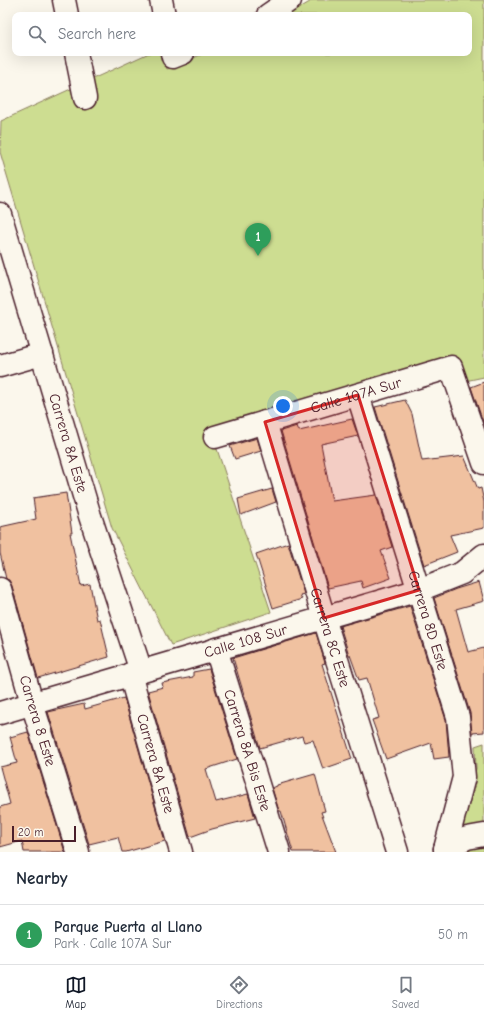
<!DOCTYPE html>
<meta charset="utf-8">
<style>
body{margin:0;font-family:"Comic Neue",sans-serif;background:#f6f6f7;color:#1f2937}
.scale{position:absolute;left:12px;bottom:10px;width:64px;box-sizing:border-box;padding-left:4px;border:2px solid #4a1f2b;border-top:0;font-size:11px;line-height:14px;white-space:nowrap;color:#4a1f2b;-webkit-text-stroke:3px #fbf7ec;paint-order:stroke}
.you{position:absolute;left:283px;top:406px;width:14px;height:14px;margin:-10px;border:3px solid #fff;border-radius:50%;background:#1a73e8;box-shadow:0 0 0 6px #1a73e833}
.badge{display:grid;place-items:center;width:26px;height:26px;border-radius:50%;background:#111827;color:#fff;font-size:13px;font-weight:700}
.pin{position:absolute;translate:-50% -33px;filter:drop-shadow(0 1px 2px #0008)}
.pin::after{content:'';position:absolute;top:21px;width:14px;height:12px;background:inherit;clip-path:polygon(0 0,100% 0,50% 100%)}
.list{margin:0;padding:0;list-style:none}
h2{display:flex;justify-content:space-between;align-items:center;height:52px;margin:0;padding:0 16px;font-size:17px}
h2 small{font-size:13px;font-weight:400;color:#747a83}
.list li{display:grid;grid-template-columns:26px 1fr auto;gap:12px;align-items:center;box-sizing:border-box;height:60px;padding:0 16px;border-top:1px solid #e0e1e3}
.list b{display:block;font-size:15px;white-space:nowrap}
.list p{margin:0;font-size:13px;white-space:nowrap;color:#747a83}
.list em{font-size:13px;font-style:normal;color:#747a83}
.icon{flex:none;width:22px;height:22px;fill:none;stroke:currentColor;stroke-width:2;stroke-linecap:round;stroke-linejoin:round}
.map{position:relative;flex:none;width:484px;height:852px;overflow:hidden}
.search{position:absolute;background:#fff;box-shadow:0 4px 16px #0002;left:12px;right:12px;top:12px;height:44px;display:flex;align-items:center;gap:10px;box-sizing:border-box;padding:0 14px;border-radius:8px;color:#747a83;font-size:15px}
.sheet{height:112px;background:#fff}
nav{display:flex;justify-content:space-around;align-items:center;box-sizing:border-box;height:56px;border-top:1px solid #e0e1e3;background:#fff;font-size:11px;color:#747a83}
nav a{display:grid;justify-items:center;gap:2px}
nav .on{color:#111827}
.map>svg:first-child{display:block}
.green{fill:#cddd91;stroke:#8c7e5e}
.building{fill:#f0c1a0;stroke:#4a1f2b}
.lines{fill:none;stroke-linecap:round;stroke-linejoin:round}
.minor-casing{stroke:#4a1f2b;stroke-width:25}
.minor{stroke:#fbf7ec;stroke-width:22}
.marked{fill:#d62828;fill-opacity:0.2;stroke:#d62828;stroke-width:3;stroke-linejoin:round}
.labels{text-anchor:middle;stroke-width:3.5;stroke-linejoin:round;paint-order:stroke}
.street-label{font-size:15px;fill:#4a1f2b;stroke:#fbf7ec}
</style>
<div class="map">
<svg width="484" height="852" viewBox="0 0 484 852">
<rect width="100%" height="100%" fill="#fbf7ec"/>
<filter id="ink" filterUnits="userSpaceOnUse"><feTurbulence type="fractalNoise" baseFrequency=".025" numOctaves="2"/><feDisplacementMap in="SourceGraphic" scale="8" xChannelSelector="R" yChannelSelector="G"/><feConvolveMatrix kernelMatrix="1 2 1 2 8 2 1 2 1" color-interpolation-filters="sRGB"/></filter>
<g filter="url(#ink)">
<g class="green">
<polygon points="313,0 484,0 484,377 465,381 459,360 210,428 271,612 171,645 112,528 0,152 1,121 149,53 161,53 167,69 205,53 469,53 469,15 288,15"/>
<polygon points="484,743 484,852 451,852 470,799 476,768 475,746"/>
</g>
<g class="building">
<polygon points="484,382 484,425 471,387"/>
<polygon points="405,400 412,414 422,461 464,456 478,489 481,488 484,502 484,528 450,535 457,552 424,565 375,407"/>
<polygon points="352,419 358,436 321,444 332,501 376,495 392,547 381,551 391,578 363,588 361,581 328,588 281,431 297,426 299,431"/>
<polygon points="257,438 261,451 235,459 230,446"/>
<polygon points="272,489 276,502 241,515 238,499"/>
<polygon points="66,493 72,533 70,533 81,586 90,584 97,620 100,619 109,657 38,678 12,586 9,580 6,579 0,553 0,527 36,519 33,498"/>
<polygon points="288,543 304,594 300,595 302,599 273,608 256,554"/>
<polygon points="479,582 484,601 456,609 468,652 484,648 484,732 472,733 470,713 434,598 456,589"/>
<polygon points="410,606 446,720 449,757 434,759 431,743 386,759 372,720 379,718 367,678 359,680 350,655 349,655 340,626"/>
<polygon points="316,633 325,663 322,664 352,759 323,769 313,740 304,742 302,736 260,748 233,658"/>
<polygon points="209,669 237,759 206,769 216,802 248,794 255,818 212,829 190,837 148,691 163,687 162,683 193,677 193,672"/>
<polygon points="124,698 165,841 126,852 122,852 118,837 89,844 48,712 84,704 85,709"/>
<polygon points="28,732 65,852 24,852 22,841 0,847 0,807 10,804 0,767 17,763 10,737"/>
<polygon points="315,774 325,811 321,812 336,852 293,852 281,811 279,811 272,788 277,786 277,785"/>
</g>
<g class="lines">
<defs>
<g id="minor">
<polyline points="64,0 67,15"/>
<polyline points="161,0 164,15"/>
<polyline points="268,15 290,0"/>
<polyline points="76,53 85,98"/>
<polyline points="172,53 173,57 183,53"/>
<path id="s1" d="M0,214L90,516L141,671"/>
<polyline points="0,366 42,354"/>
<path id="s2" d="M358,395L458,717L464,777L445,849"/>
<path id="s3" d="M265,422L324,618L397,852"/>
<path id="s4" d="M215,437L451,367L484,463"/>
<path id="s5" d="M0,589L32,703L78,852"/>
<path id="s6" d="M216,649L279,852"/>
<path id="s7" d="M130,674L181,852"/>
<path id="s8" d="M0,713L419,590L462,573L484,555"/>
<polyline points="445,849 467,838 484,835"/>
</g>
</defs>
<use href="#minor" class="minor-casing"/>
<use href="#minor" class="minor"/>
</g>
</g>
<path class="marked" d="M358,395L419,590L324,618L265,422Z"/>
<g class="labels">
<g class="street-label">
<text dy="5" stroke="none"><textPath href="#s4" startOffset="147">Calle 107A Sur</textPath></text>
<text dy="5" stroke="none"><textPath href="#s1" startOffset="239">Carrera 8A Este</textPath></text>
<text dy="5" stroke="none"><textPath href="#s2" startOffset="236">Carrera 8D Este</textPath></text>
<text dy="5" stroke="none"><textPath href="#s3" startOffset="225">Carrera 8C Este</textPath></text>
<text dy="5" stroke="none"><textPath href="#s8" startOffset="256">Calle 108 Sur</textPath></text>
<text dy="5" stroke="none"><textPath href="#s5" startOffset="137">Carrera 8 Este</textPath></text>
<text dy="5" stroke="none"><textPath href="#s6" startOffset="106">Carrera 8A Bis Este</textPath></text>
<text dy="5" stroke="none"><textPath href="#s7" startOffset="93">Carrera 8A Este</textPath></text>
</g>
</g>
</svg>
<div class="scale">20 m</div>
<div class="you"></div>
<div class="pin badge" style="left:258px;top:256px;background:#2e9e5b">1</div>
<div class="search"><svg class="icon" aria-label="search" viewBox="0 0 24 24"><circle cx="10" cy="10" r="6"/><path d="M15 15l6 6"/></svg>Search here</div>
</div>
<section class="sheet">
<h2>Nearby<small></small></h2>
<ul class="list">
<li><span class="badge" style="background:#2e9e5b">1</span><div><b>Parque Puerta al Llano</b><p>Park · Calle 107A Sur</p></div><em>50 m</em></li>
</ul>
</section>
<nav>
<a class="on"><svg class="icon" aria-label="map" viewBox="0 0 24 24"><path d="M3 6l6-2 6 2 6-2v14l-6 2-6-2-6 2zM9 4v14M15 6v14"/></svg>Map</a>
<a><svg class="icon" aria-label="directions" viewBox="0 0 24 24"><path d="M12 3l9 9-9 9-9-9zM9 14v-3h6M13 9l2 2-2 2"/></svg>Directions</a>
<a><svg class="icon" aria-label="saved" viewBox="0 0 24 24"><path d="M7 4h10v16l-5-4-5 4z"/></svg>Saved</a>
</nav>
